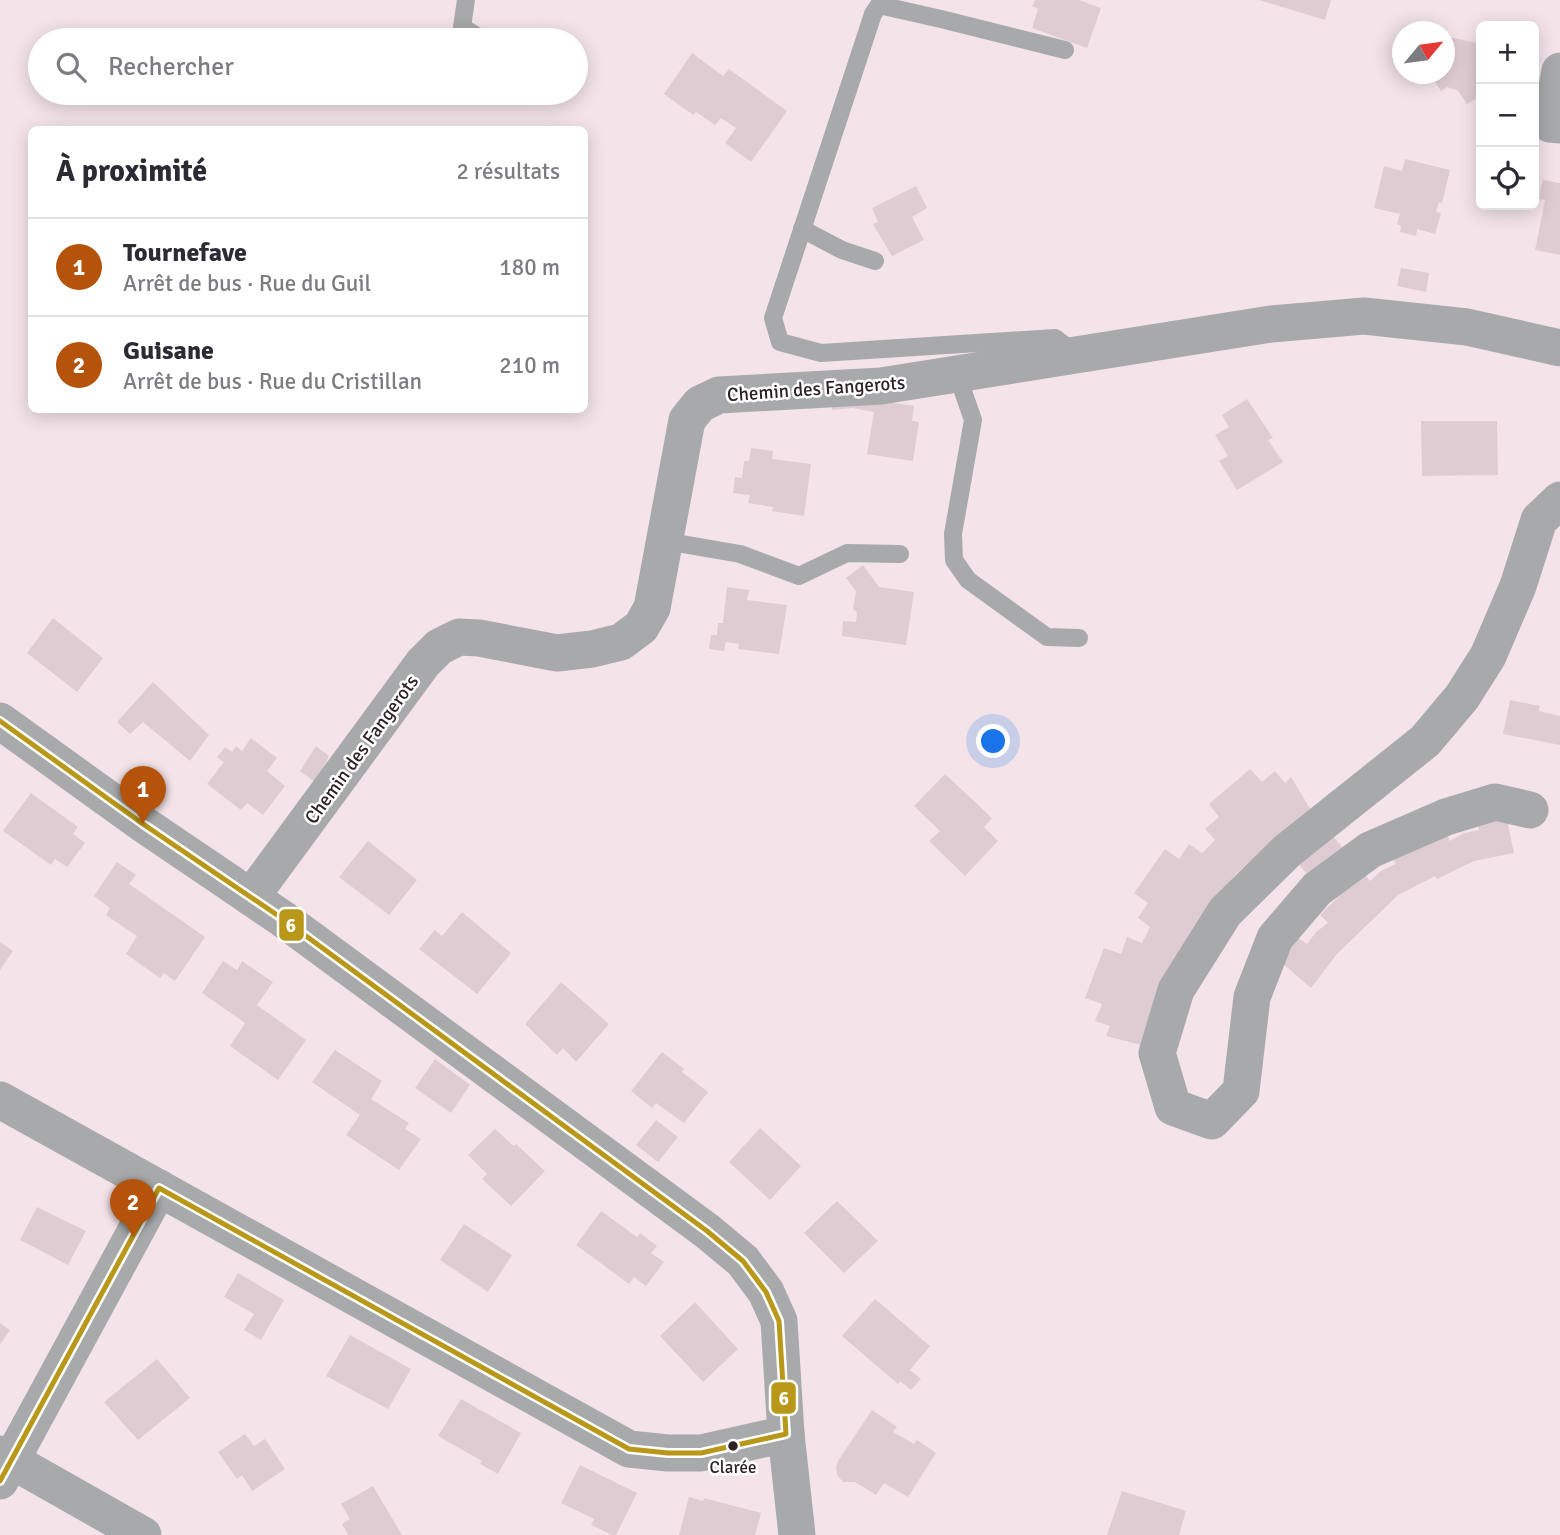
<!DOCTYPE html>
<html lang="fr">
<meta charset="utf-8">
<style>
body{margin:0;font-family:Signika,sans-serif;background:#f7f7f7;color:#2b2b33}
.controls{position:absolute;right:21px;top:21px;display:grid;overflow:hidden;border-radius:10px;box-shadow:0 4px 18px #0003}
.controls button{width:63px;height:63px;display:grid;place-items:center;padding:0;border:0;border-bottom:2px solid #e1e1e2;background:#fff;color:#2b2b33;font:35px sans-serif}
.compass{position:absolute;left:1392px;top:21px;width:63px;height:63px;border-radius:50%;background:#fff;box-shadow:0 4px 18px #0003;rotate:61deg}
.you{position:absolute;left:994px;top:742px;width:24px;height:24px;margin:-18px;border:5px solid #fff;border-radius:50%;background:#1a73e8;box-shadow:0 0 0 10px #1a73e833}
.badge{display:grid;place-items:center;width:46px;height:46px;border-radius:50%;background:#b45309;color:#fff;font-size:23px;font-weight:700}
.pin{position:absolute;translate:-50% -58px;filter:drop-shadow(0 2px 4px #0008)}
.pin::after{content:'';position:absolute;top:37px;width:24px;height:21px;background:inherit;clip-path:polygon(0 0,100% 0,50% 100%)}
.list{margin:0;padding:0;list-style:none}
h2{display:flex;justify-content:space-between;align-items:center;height:91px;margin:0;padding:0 28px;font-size:30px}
h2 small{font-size:23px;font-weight:400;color:#7c7c81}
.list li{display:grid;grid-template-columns:46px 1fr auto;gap:21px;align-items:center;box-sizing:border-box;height:98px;padding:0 28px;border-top:2px solid #e1e1e2}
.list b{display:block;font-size:26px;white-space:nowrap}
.list p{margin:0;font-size:23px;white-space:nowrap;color:#7c7c81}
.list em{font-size:23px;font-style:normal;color:#7c7c81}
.icon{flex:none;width:38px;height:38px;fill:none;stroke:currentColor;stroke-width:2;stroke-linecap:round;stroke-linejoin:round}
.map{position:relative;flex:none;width:1560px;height:1535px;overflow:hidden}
.search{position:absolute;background:#fff;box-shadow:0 4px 18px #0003;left:28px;top:28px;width:560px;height:77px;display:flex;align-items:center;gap:18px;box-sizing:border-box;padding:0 24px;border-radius:38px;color:#7c7c81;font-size:26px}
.panel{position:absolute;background:#fff;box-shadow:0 4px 18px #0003;left:28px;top:126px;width:560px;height:287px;border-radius:10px}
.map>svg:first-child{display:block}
.building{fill:#dfccd2}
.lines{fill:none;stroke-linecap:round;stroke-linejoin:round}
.lane{stroke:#a8a9aa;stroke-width:18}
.street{stroke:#a8a9aa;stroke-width:37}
.bus-1-casing{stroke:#fff;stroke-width:10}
.bus-1{stroke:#b89719;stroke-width:5}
.bus-dot{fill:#2e2125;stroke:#fff;stroke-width:2.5}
.labels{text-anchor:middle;stroke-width:5;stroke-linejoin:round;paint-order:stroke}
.bus-label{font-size:17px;fill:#2e2125;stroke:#fff}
.street-label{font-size:19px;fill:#2e2125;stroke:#fff}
.line-badge{stroke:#fff;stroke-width:2.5}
.badge-label{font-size:19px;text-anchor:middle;font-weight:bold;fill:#fff}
</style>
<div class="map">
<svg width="1560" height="1535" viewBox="0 0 1560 1535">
<rect width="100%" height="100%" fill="#f4e4e9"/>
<g class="building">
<polygon points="1035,0 1079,0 1101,8 1087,48 1032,28 1038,9 1032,6"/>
<polygon points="1259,0 1331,0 1325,20"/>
<polygon points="1445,36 1481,44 1481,101 1476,99 1467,104 1458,91 1447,87 1441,91 1430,74 1445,74"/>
<polygon points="692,53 723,76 729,69 787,111 751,162 725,143 736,128 721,118 715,125 696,112 693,115 664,94"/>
<polygon points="1405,159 1450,170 1442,203 1439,202 1436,212 1441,213 1435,234 1417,229 1416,236 1400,232 1401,226 1397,224 1400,214 1374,208 1384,166 1402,171"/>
<polygon points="1543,180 1560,183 1560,255 1535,250 1545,200 1539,199"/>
<polygon points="916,186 927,208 912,217 924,240 892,256 873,224 878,222 872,208"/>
<polygon points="1401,268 1429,273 1426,292 1397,286"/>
<polygon points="832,394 914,406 912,421 919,422 913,461 867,454 874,412 852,408 832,410"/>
<polygon points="1247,399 1273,438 1268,440 1283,462 1237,490 1219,461 1228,456 1215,435 1229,427 1222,415"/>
<polygon points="1421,421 1497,421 1498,475 1422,476"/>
<polygon points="751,448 773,451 772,459 811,464 804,516 772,511 773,507 748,503 750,495 733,493 735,477 742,478 744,461 749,461"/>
<polygon points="863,565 879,587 914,592 906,645 842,636 843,621 856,622 857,612 853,609 856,591 846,578"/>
<polygon points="727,587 749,590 747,600 787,605 779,654 738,649 739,644 726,642 724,651 709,649 711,635 717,635 718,623 723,623"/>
<polygon points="53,618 103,658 77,692 27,653"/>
<polygon points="153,682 209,735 190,761 143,722 130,734 117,722"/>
<polygon points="1510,700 1540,706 1539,711 1560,716 1560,745 1503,734"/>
<polygon points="251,738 277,758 267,771 285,786 263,815 247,803 241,810 207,784 224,762 217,757 225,747 232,752 236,746 242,751"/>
<polygon points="316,746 329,756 316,783 300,771"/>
<polygon points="1250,769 1262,782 1275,771 1285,783 1291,777 1311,810 1297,820 1236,874 1178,953 1141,1045 1106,1036 1110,1026 1095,1021 1102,1004 1085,998 1104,948 1121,954 1127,937 1142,943 1150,927 1138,918 1148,903 1134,893 1165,849 1179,859 1189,844 1202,853 1215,840 1205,829 1219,817 1209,804"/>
<polygon points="945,774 992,818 984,827 998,841 965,876 929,841 940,831 914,806"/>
<polygon points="31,793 78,827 73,834 85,843 67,867 55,859 51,865 3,831"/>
<polygon points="1505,811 1514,853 1474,861 1437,879 1435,876 1398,895 1337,954 1311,988 1281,962 1298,938 1307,944 1316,932 1328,923 1320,915 1363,873 1370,881 1381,871 1396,864 1390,854 1444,828 1450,841 1464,833 1479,830 1477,816"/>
<polygon points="1330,833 1346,851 1312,880 1297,862"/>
<polygon points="368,841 417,880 389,915 339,877"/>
<polygon points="117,862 136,875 129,884 205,937 175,981 164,973 160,978 126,954 137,936 106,915 110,908 94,896"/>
<polygon points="462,912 511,953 477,994 419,949 435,930 442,936"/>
<polygon points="0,942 13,951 0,970"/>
<polygon points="223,961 237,970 242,961 273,982 257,1005 306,1040 278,1080 230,1046 245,1023 202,993"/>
<polygon points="561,982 609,1024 576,1062 563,1048 557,1055 525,1024"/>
<polygon points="335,1050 382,1081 371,1099 409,1123 405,1129 421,1139 399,1170 346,1135 360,1115 312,1082"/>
<polygon points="662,1052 684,1069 682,1072 708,1092 684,1123 656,1103 652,1108 631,1091"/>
<polygon points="435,1059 470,1085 451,1113 415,1088"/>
<polygon points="656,1120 678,1137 658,1162 636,1145"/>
<polygon points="760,1128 801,1166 770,1200 729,1162"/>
<polygon points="495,1129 514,1146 516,1144 545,1171 511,1206 482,1179 487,1174 468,1155"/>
<polygon points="837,1201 878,1241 844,1273 804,1233"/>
<polygon points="37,1207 86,1231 68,1265 20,1240"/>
<polygon points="601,1211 637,1237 640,1233 657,1246 651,1253 664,1262 646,1286 634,1277 629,1284 576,1245"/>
<polygon points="464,1224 512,1255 488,1292 440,1260"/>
<polygon points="238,1273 284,1300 261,1340 244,1330 254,1314 224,1297"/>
<polygon points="875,1299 930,1346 910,1370 921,1379 911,1390 900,1381 898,1384 842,1336"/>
<polygon points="695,1302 738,1349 703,1382 660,1336"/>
<polygon points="0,1323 10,1330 0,1345"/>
<polygon points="350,1335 411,1369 388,1409 326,1376"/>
<polygon points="157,1359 190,1398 138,1440 104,1402"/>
<polygon points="461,1399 521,1433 498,1474 480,1464 482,1461 438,1436"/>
<polygon points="872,1410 897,1427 893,1432 914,1444 917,1440 936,1453 908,1497 884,1483 876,1495 855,1482 843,1482 837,1475 836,1467 838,1461"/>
<polygon points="245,1434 254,1446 265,1439 285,1469 252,1491 242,1475 237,1479 218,1452"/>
<polygon points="580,1465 637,1493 616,1535 612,1535 591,1525 594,1519 561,1503"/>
<polygon points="373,1486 402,1535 348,1535 342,1524 350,1519 341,1504"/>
<polygon points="1122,1491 1186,1511 1179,1535 1107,1535"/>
<polygon points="689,1497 703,1501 704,1498 761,1513 755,1535 679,1535"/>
</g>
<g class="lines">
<g class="lane">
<polyline points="466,0 462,27 483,40"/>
<polyline points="1065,50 941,19 879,5 873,14 773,318 780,342 821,353 1055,338 1076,354"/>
<polyline points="802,229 842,250 875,261"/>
<polyline points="957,374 973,420 953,534 954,560 968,580 1047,637 1079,638"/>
<polyline points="665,541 740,554 799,576 847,553 900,554"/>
</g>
<g class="street">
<polyline points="1560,71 1550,124 1560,125"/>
<polyline points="0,721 143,824 283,919 707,1231 743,1261 766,1292 779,1321 786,1434 797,1535"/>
<polyline points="1530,810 1495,802 1446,817 1370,850 1317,889 1275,938 1252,997 1241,1091 1212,1121 1173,1107 1157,1053 1176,990 1225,912 1287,851 1425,741 1462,697 1488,656 1518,586 1539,520 1560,500"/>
<polyline points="251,897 423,663 439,647 459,637 479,638 557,653 592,649 621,642 641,627 652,608 687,420 700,404 719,395 881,386 1271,324 1364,316 1467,327 1560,348"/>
<polyline points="0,1100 629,1449 668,1453 701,1453 786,1434"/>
<polyline points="0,1454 143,1535"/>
<polyline points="0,1481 159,1188"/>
</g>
<defs>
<polyline id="bus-1" points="0,721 143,824 283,919 707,1231 743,1261 766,1292 779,1321 786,1434 701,1453 668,1453 629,1449 159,1188 0,1481"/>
</defs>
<use href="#bus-1" class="bus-1-casing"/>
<use href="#bus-1" class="bus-1"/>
</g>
<circle class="bus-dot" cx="733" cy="1446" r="6"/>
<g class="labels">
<g class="bus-label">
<text x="733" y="1473">Clarée</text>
</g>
<g class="street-label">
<text transform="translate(816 388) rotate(-4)" y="7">Chemin des Fangerots</text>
<text transform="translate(361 749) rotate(-54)" y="7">Chemin des Fangerots</text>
</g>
</g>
<g class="line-badge">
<rect x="278" y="908" width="27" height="34" rx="7" fill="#b89719"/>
<rect x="770" y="1381" width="27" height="34" rx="7" fill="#b89719"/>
</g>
<g class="badge-label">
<text x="291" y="932">6</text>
<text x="784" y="1405">6</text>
</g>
</svg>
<div class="controls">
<button>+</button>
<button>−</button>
<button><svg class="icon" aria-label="locate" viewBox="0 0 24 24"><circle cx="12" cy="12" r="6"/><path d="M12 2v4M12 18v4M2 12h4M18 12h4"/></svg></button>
</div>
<svg class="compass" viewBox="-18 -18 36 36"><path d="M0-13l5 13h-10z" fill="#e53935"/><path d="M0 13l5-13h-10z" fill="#7c7c81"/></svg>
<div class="you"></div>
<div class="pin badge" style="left:143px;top:824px">1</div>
<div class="pin badge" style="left:133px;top:1237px">2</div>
<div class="search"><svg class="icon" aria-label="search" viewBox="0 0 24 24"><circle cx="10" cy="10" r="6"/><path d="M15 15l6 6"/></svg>Rechercher</div>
<section class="panel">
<h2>À proximité<small>2 résultats</small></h2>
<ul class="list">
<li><span class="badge">1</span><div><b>Tournefave</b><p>Arrêt de bus · Rue du Guil</p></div><em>180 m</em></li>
<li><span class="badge">2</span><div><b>Guisane</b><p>Arrêt de bus · Rue du Cristillan</p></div><em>210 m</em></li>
</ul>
</section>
</div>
